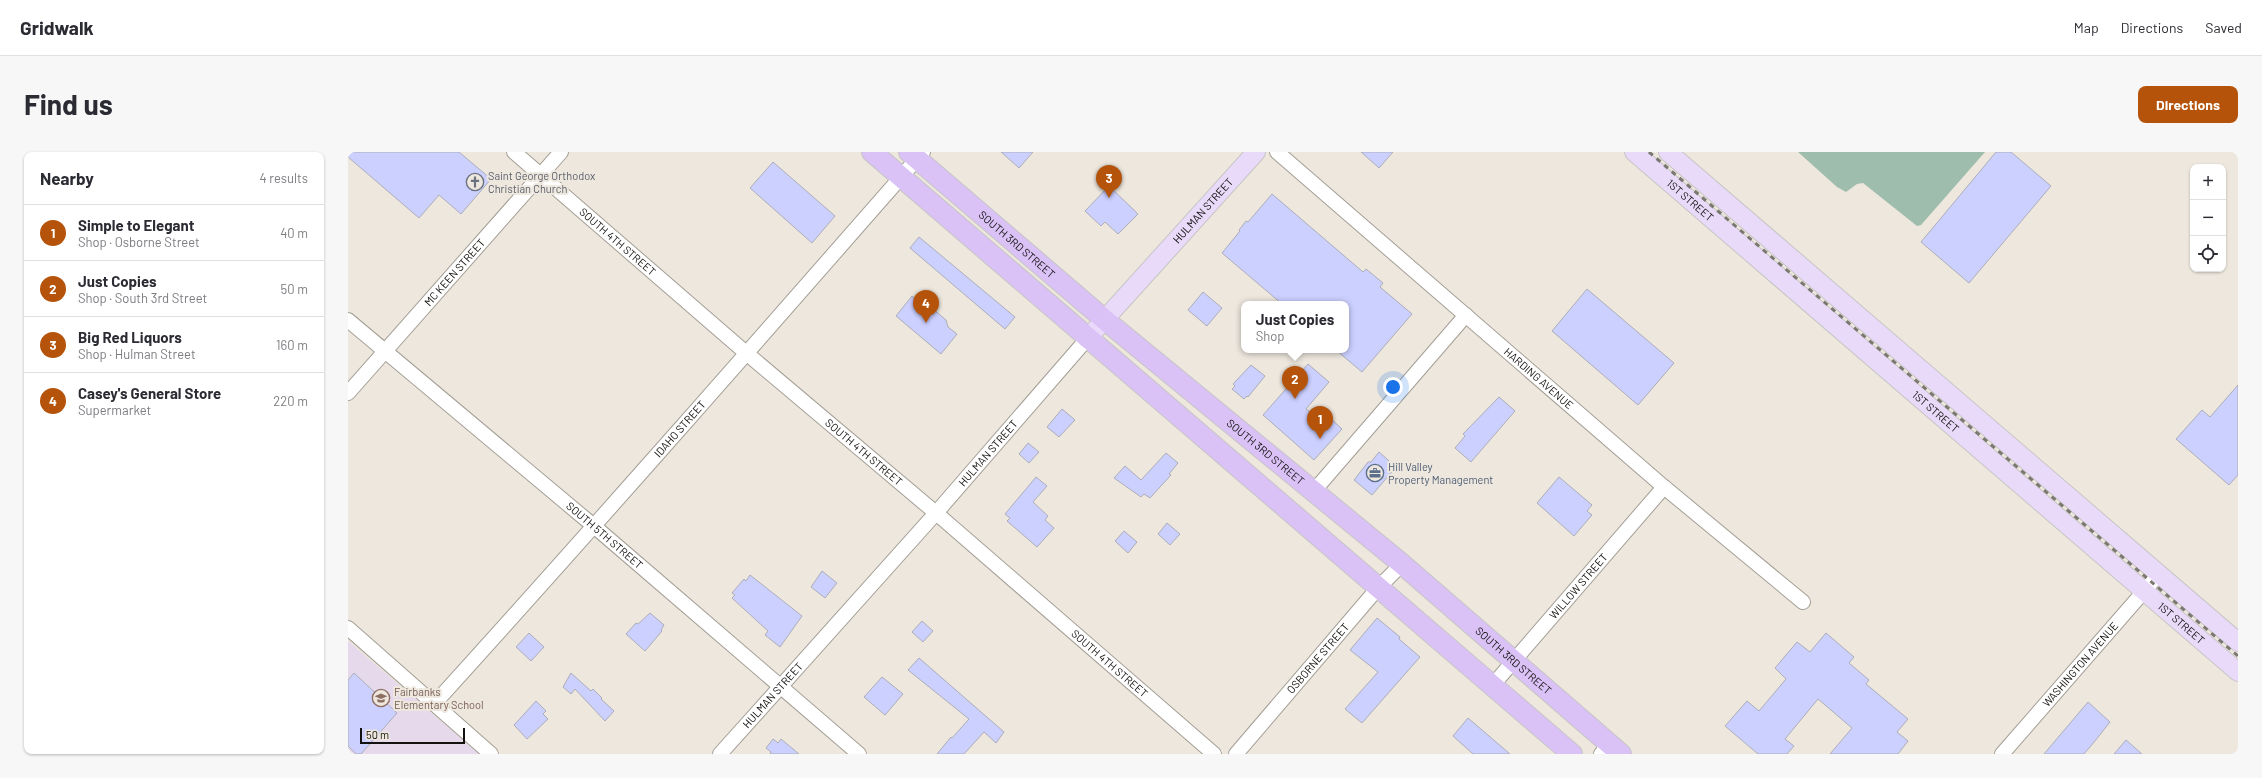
<!DOCTYPE html>
<meta charset="utf-8">
<style>
body{margin:0;font-family:Barlow,sans-serif;background:#f7f7f7;color:#2b2b33}
.controls{position:absolute;right:12px;top:12px;display:grid;overflow:hidden;border-radius:8px;box-shadow:0 1px 3px #0004}
.controls button{width:36px;height:36px;display:grid;place-items:center;padding:0;border:0;border-bottom:1px solid #e1e1e2;background:#fff;color:#2b2b33;font:20px sans-serif}
.scale{position:absolute;left:12px;bottom:10px;width:105px;box-sizing:border-box;padding-left:4px;border:2px solid #14120f;border-top:0;font-size:11px;line-height:14px;white-space:nowrap;color:#14120f;-webkit-text-stroke:3px #ede7de;paint-order:stroke}
.you{position:absolute;left:1045px;top:235px;width:14px;height:14px;margin:-10px;border:3px solid #fff;border-radius:50%;background:#1a73e8;box-shadow:0 0 0 6px #1a73e833}
.badge{display:grid;place-items:center;width:26px;height:26px;border-radius:50%;background:#b45309;color:#fff;font-size:13px;font-weight:700}
.pin{position:absolute;translate:-50% -33px;filter:drop-shadow(0 1px 2px #0008)}
.pin::after{content:'';position:absolute;top:21px;width:14px;height:12px;background:inherit;clip-path:polygon(0 0,100% 0,50% 100%)}
.popup{position:absolute;left:893px;top:149px;width:108px;height:52px;box-sizing:border-box;display:grid;place-content:center;border-radius:8px;background:#fff;filter:drop-shadow(0 1px 3px #0005);font-size:13px;white-space:nowrap;color:#7c7c81}
.popup b{font-size:15px;color:#2b2b33}
.popup::after{content:'';position:absolute;left:50%;top:100%;margin-left:-8px;border:8px solid transparent;border-top-color:#fff}
.list{margin:0;padding:0;list-style:none}
h2{display:flex;justify-content:space-between;align-items:center;height:52px;margin:0;padding:0 16px;font-size:17px}
h2 small{font-size:13px;font-weight:400;color:#7c7c81}
.list li{display:grid;grid-template-columns:26px 1fr auto;gap:12px;align-items:center;box-sizing:border-box;height:56px;padding:0 16px;border-top:1px solid #e1e1e2}
.list b{display:block;font-size:15px;white-space:nowrap}
.list p{margin:0;font-size:13px;white-space:nowrap;color:#7c7c81}
.list em{font-size:13px;font-style:normal;color:#7c7c81}
.icon{flex:none;width:22px;height:22px;fill:none;stroke:currentColor;stroke-width:2;stroke-linecap:round;stroke-linejoin:round}
.map{position:relative;flex:none;width:1890px;height:602px;overflow:hidden;border-radius:8px}
header{display:flex;align-items:center;gap:24px;box-sizing:border-box;height:56px;padding:0 20px;background:#fff;border-bottom:1px solid #e1e1e2}
header strong{font-size:19px}
nav{display:flex;gap:22px;margin-inline-start:auto;font-size:14px}
.intro{display:flex;align-items:center;justify-content:space-between;box-sizing:border-box;height:96px;padding:0 24px}
h1{margin:0;font-size:28px}
.button{padding:10px 18px;border-radius:8px;background:#b45309;color:#fff;font-size:14px;font-weight:700}
main{display:flex;gap:24px;padding:0 24px}
aside{flex:1;background:#fff;border-radius:8px;box-shadow:0 1px 3px #0004}
.map>svg:first-child{display:block}
.education{fill:#e6d9ec}
.green{fill:#9fbdac}
.building{fill:#ccd0ff;stroke:#acadb7}
.lines{fill:none;stroke-linecap:round;stroke-linejoin:round}
.minor-casing{stroke:#a49f96;stroke-width:16}
.major-casing{stroke:#c7c6c5;stroke-width:20}
.highway-casing{stroke:#c7c6c5;stroke-width:22}
.minor{stroke:#fff;stroke-width:14}
.major{stroke:#e9dafa;stroke-width:18}
.highway{stroke:#dac1f6;stroke-width:20}
.rail{stroke:#7b7872;stroke-width:3;stroke-dasharray:5 5;stroke-linecap:butt}
.labels{text-anchor:middle;stroke-width:4;stroke-linejoin:round;paint-order:stroke}
.worship-label{font-size:11px;fill:#5b616d;stroke:#ede7de;text-anchor:start}
.street-label{font-size:11px;fill:#14120f;stroke:#ede7de}
.service-label{font-size:11px;fill:#4e5e75;stroke:#ede7de;text-anchor:start}
.education-label{font-size:11px;fill:#785e54;stroke:#ede7de;text-anchor:start}
</style>
<header>
<strong>Gridwalk</strong>
<nav><a>Map</a><a>Directions</a><a>Saved</a></nav>
</header>
<div class="intro"><h1>Find us</h1><a class="button">Directions</a></div>
<main>
<aside>
<h2>Nearby<small>4 results</small></h2>
<ul class="list">
<li><span class="badge">1</span><div><b>Simple to Elegant</b><p>Shop · Osborne Street</p></div><em>40 m</em></li>
<li><span class="badge">2</span><div><b>Just Copies</b><p>Shop · South 3rd Street</p></div><em>50 m</em></li>
<li><span class="badge">3</span><div><b>Big Red Liquors</b><p>Shop · Hulman Street</p></div><em>160 m</em></li>
<li><span class="badge">4</span><div><b>Casey's General Store</b><p>Supermarket</p></div><em>220 m</em></li>
</ul>
</aside>
<div class="map">
<svg width="1890" height="602" viewBox="0 0 1890 602">
<rect width="100%" height="100%" fill="#ede7de"/>
<polygon class="education" points="0,489 131,602 0,602"/>
<polygon class="green" points="1450,0 1637,0 1573,73 1569,74 1515,31 1509,32 1498,40 1489,35"/>
<g class="building">
<polygon points="0,0 111,0 143,27 113,62 91,43 71,66 0,5"/>
<polygon points="653,0 685,0 671,16"/>
<polygon points="1013,0 1045,0 1031,16"/>
<polygon points="1648,0 1663,0 1703,34 1621,131 1573,90"/>
<polygon points="425,10 487,64 464,91 402,36"/>
<polygon points="761,34 790,62 770,82 757,70 753,74 737,59"/>
<polygon points="924,42 1015,120 1018,117 1035,131 1032,135 1064,162 1014,220 988,198 998,198 998,152 934,152 874,101 892,79 891,78 898,69 900,70"/>
<polygon points="571,85 667,165 657,177 562,96"/>
<polygon points="1239,137 1326,211 1290,253 1204,179"/>
<polygon points="855,140 874,156 859,174 840,158"/>
<polygon points="564,144 573,152 577,150 598,168 600,175 609,182 593,202 548,164"/>
<polygon points="960,212 981,230 958,257 978,271 982,266 994,277 966,308 915,263"/>
<polygon points="903,213 917,224 900,245 899,244 896,247 884,237 887,234 885,232"/>
<polygon points="1890,233 1890,323 1881,333 1828,287 1854,258 1862,265"/>
<polygon points="1151,245 1167,259 1123,310 1107,296 1117,284 1115,282"/>
<polygon points="714,257 727,268 711,285 699,275"/>
<polygon points="680,291 691,300 681,311 671,302"/>
<polygon points="1031,300 1048,315 1024,343 1006,328 1020,310 1023,310"/>
<polygon points="818,301 830,311 821,322 823,323 802,346 796,342 793,345 766,326 777,314 793,328"/>
<polygon points="688,325 699,334 685,350 700,364 697,368 706,376 689,395 659,369 662,366 657,362"/>
<polygon points="1211,325 1244,353 1239,359 1244,363 1226,384 1189,351"/>
<polygon points="819,371 832,382 822,393 810,382"/>
<polygon points="776,379 789,390 780,401 767,389"/>
<polygon points="474,419 489,431 477,446 463,435"/>
<polygon points="402,423 454,464 432,495 417,483 420,479 384,446 387,443 384,441 396,427 398,429"/>
<polygon points="302,461 316,473 313,478 314,479 297,499 278,482 288,471 290,472"/>
<polygon points="1029,466 1052,485 1051,487 1072,505 1014,571 997,557 1030,520 1002,498"/>
<polygon points="574,469 585,479 575,490 564,480"/>
<polygon points="181,481 196,495 183,509 168,495"/>
<polygon points="1478,481 1506,505 1501,511 1521,528 1518,532 1560,567 1549,580 1560,589 1550,602 1482,602 1504,576 1470,547 1437,587 1446,594 1439,602 1410,602 1377,574 1399,549 1411,559 1438,527 1427,516 1449,490 1462,500"/>
<polygon points="571,506 656,580 648,591 636,580 616,602 589,602 603,585 604,586 621,567 560,518"/>
<polygon points="6,521 49,561 13,602 8,602 0,594 0,528"/>
<polygon points="223,521 243,539 245,537 254,546 253,547 266,559 257,569 227,537 223,542 215,535"/>
<polygon points="534,525 555,542 537,563 516,545"/>
<polygon points="188,549 198,559 195,562 200,567 179,587 166,573"/>
<polygon points="1740,550 1762,570 1747,589 1736,602 1696,602"/>
<polygon points="1120,566 1162,602 1125,602 1105,584"/>
<polygon points="425,587 430,591 433,587 451,602 422,602 423,600 418,596"/>
<polygon points="1778,588 1794,602 1766,602"/>
</g>
<g class="lines">
<defs>
<g id="minor">
<path id="s1" d="M166,0L397,200L588,361L866,602"/>
<path id="s2" d="M929,0L1316,335L1455,450"/>
<path id="s3" d="M0,168L247,375L511,602"/>
<path id="s4" d="M0,241L213,0"/>
<polyline points="965,340 1118,163"/>
<polyline points="0,476 143,602"/>
<path id="s5" d="M1144,534L1316,335"/>
<path id="s6" d="M86,552C251,370 413,185 575,0"/>
<path id="s7" d="M372,602L588,361L739,187"/>
<path id="s8" d="M888,602L1030,436L1054,412"/>
<polyline points="1253,602 1261,592"/>
<path id="s9" d="M1654,602L1811,422"/>
</g>
<g id="major">
<path id="s10" d="M1286,0L1890,520"/>
<polyline points="1320,0 1890,490"/>
<path id="s11" d="M739,187L908,0"/>
</g>
<g id="highway">
<polyline points="524,0 1224,602"/>
<path id="s12" d="M561,0L757,168L1054,412L1273,602"/>
</g>
</defs>
<use href="#minor" class="minor-casing"/>
<use href="#major" class="major-casing"/>
<use href="#highway" class="highway-casing"/>
<use href="#minor" class="minor"/>
<use href="#major" class="major"/>
<use href="#highway" class="highway"/>
<polyline class="rail" points="1301,0 1890,504"/>
</g>
<defs>
<symbol id="church-ring" viewBox="-11 -11 22 22"><circle r="9.5" fill="#ede7de" stroke="#6b7280" stroke-width="1.5"/><path d="M-1.2-6h2.4v3.5h3.3v2.4h-3.3V6h-2.4V-.1h-3.3v-2.4h3.3Z" fill="#6b7280"/></symbol>
<symbol id="office-ring" viewBox="-11 -11 22 22"><circle r="9.5" fill="#ede7de" stroke="#5c6f8a" stroke-width="1.5"/><path d="M-6-3h4V-5.5h4V-3h4V5H-6ZM-1-4.5V-3h2v-1.5ZM-6 0V1H6V0Z" fill="#5c6f8a"/></symbol>
<symbol id="school-ring" viewBox="-11 -11 22 22"><circle r="9.5" fill="#ede7de" stroke="#8d6e63" stroke-width="1.5"/><path d="M0-5L7-2L0 1L-7-2ZM-4 1L0 2.5L4 1V4Q0 6-4 4Z" fill="#8d6e63"/></symbol>
</defs>
<g fill-rule="evenodd">
<use href="#church-ring" x="117" y="20" width="20" height="20"/>
<use href="#office-ring" x="1017" y="311" width="20" height="20"/>
<use href="#school-ring" x="23" y="536" width="20" height="20"/>
</g>
<g class="labels">
<g class="worship-label">
<text x="140" y="28">Saint George Orthodox<tspan x="140" dy="13">Christian Church</tspan></text>
</g>
<g class="street-label">
<text dy="4" stroke="none"><textPath href="#s10" startOffset="74">1ST STREET</textPath></text>
<text dy="4" stroke="none"><textPath href="#s11" startOffset="173">HULMAN STREET</textPath></text>
<text dy="4" stroke="none"><textPath href="#s1" startOffset="137">SOUTH 4TH STREET</textPath></text>
<text dy="4" stroke="none"><textPath href="#s12" startOffset="142">SOUTH 3RD STREET</textPath></text>
<text dy="4" stroke="none"><textPath href="#s4" startOffset="161">MC KEEN STREET</textPath></text>
<text dy="4" stroke="none"><textPath href="#s2" startOffset="346">HARDING AVENUE</textPath></text>
<text dy="4" stroke="none"><textPath href="#s10" startOffset="398">1ST STREET</textPath></text>
<text dy="4" stroke="none"><textPath href="#s6" startOffset="369">IDAHO STREET</textPath></text>
<text dy="4" stroke="none"><textPath href="#s1" startOffset="461">SOUTH 4TH STREET</textPath></text>
<text dy="4" stroke="none"><textPath href="#s7" startOffset="403">HULMAN STREET</textPath></text>
<text dy="4" stroke="none"><textPath href="#s12" startOffset="466">SOUTH 3RD STREET</textPath></text>
<text dy="4" stroke="none"><textPath href="#s3" startOffset="335">SOUTH 5TH STREET</textPath></text>
<text dy="4" stroke="none"><textPath href="#s5" startOffset="132">WILLOW STREET</textPath></text>
<text dy="4" stroke="none"><textPath href="#s10" startOffset="722">1ST STREET</textPath></text>
<text dy="4" stroke="none"><textPath href="#s8" startOffset="126">OSBORNE STREET</textPath></text>
<text dy="4" stroke="none"><textPath href="#s12" startOffset="790">SOUTH 3RD STREET</textPath></text>
<text dy="4" stroke="none"><textPath href="#s1" startOffset="785">SOUTH 4TH STREET</textPath></text>
<text dy="4" stroke="none"><textPath href="#s9" startOffset="119">WASHINGTON AVENUE</textPath></text>
<text dy="4" stroke="none"><textPath href="#s7" startOffset="79">HULMAN STREET</textPath></text>
</g>
<g class="service-label">
<text x="1040" y="319">Hill Valley<tspan x="1040" dy="13">Property Management</tspan></text>
</g>
<g class="education-label">
<text x="46" y="544">Fairbanks<tspan x="46" dy="13">Elementary School</tspan></text>
</g>
</g>
</svg>
<div class="controls">
<button>+</button>
<button>−</button>
<button><svg class="icon" aria-label="locate" viewBox="0 0 24 24"><circle cx="12" cy="12" r="6"/><path d="M12 2v4M12 18v4M2 12h4M18 12h4"/></svg></button>
</div>
<div class="scale">50 m</div>
<div class="you"></div>
<div class="pin badge" style="left:972px;top:287px">1</div>
<div class="pin badge" style="left:947px;top:247px">2</div>
<div class="popup"><b>Just Copies</b>Shop</div>
<div class="pin badge" style="left:761px;top:46px">3</div>
<div class="pin badge" style="left:578px;top:171px">4</div>
</div>
</main>
